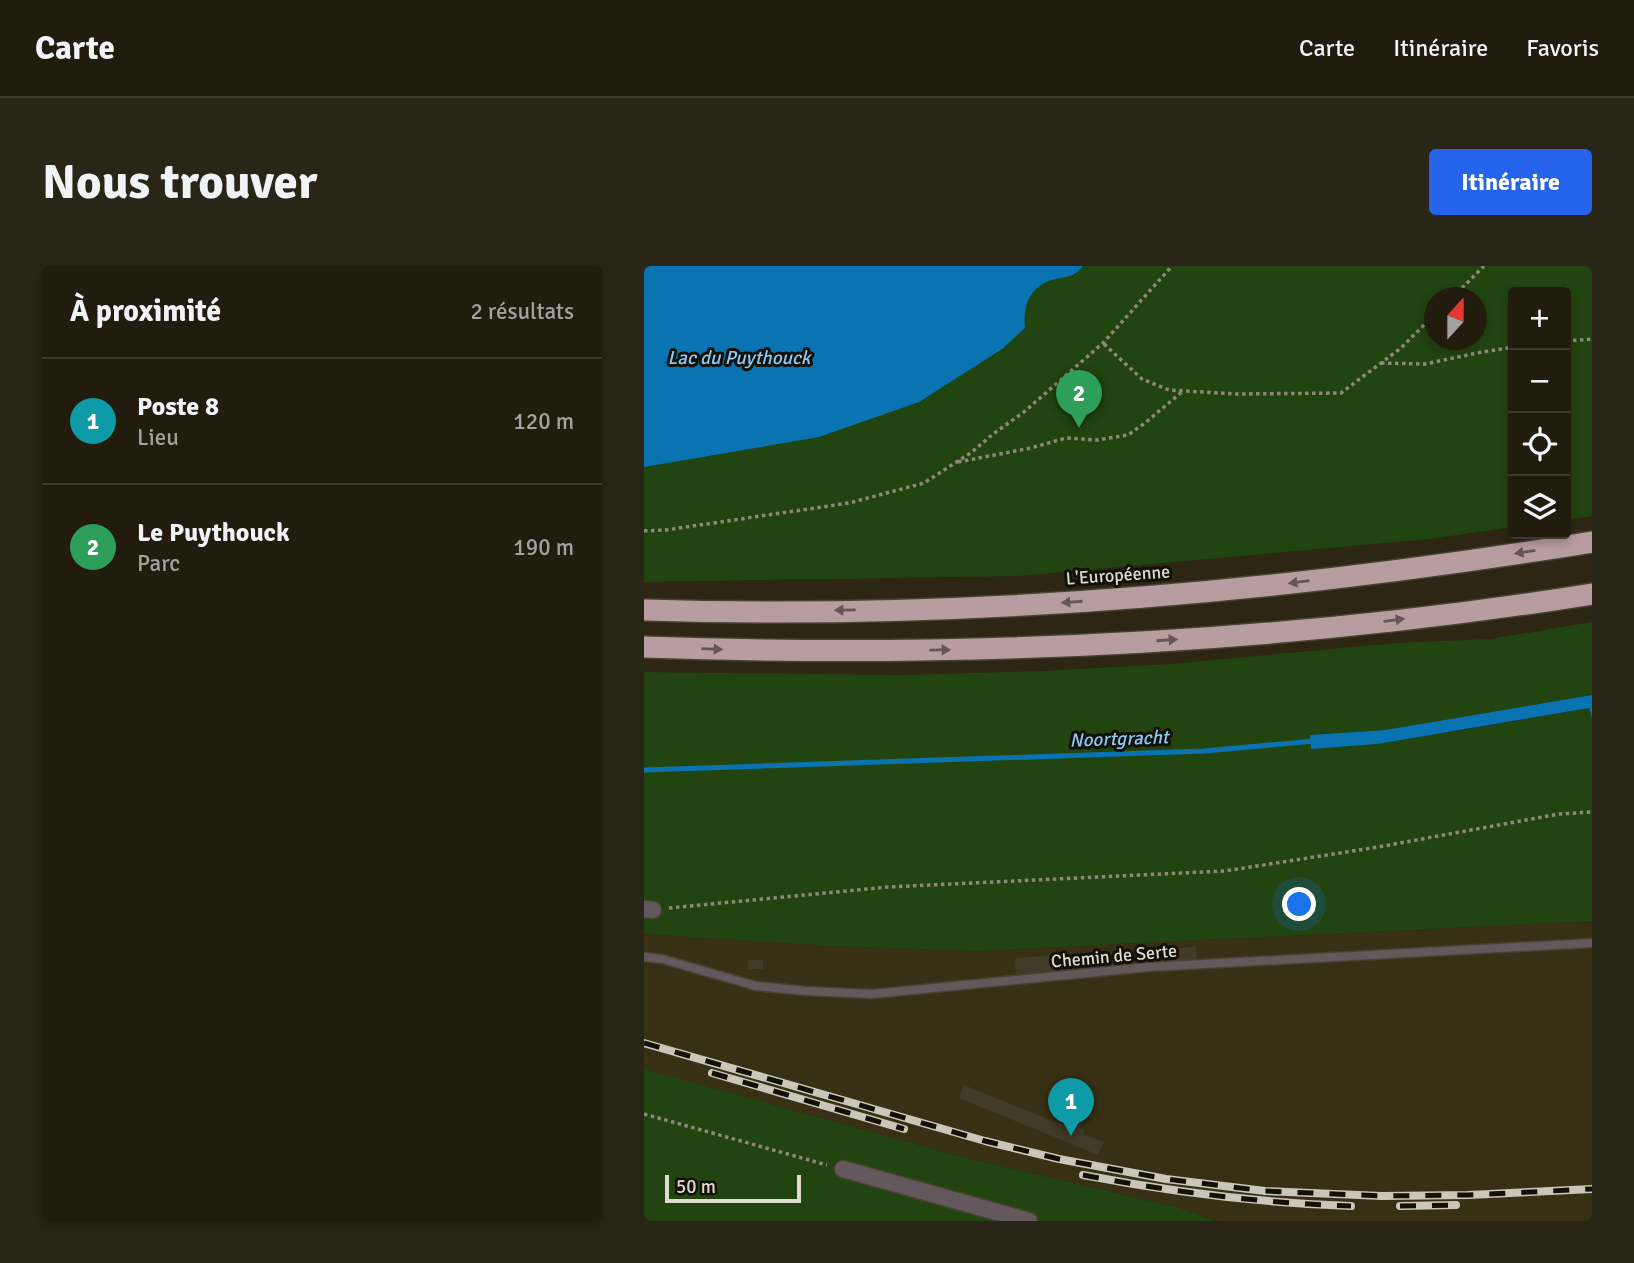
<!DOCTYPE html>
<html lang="fr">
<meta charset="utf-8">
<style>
body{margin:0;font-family:Signika,sans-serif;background:#292517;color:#f1f3f6}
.controls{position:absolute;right:21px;top:21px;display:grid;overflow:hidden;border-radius:7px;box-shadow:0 4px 10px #0003}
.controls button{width:63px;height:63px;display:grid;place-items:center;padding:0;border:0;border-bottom:2px solid #3e3a2e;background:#211c0e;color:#f1f3f6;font:35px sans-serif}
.compass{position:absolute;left:780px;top:21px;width:63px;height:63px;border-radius:50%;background:#211c0e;box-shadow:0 4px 10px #0003;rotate:21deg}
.scale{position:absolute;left:21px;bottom:18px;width:136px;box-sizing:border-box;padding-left:7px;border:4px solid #dedace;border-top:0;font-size:19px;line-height:24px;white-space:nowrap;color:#dedace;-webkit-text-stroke:5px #121007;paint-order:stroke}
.you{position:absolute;left:656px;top:639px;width:24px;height:24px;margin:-18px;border:5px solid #fff;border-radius:50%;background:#1a73e8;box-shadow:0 0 0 10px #1a73e833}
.badge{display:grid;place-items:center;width:46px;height:46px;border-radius:50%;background:#2563eb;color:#fff;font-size:23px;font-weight:700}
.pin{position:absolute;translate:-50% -58px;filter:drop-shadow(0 2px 4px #0008)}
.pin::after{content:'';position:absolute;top:37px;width:24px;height:21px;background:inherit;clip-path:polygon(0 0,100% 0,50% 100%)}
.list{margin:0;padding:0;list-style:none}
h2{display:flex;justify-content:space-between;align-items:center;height:91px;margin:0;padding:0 28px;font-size:30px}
h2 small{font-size:23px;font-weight:400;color:#a2a19e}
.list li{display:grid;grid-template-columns:46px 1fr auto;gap:21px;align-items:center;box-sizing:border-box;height:126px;padding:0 28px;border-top:2px solid #3e3a2e}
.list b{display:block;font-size:26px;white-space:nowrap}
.list p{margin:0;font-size:23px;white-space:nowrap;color:#a2a19e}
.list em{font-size:23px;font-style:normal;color:#a2a19e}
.icon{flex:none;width:38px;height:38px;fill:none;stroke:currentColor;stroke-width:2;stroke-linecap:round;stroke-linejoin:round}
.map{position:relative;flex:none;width:948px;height:955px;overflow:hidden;border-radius:7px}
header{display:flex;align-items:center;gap:42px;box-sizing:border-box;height:98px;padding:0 35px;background:#211c0e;border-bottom:2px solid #3e3a2e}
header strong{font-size:33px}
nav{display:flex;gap:38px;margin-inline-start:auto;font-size:24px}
.intro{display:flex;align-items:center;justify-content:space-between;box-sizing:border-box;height:168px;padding:0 42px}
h1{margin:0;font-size:49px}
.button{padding:18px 32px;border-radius:7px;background:#2563eb;color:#fff;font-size:24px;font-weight:700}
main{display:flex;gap:42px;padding:0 42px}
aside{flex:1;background:#211c0e;border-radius:7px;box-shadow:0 4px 10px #0003}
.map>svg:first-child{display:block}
.built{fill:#373015}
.green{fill:#224410;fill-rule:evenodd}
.water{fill:#0974b1}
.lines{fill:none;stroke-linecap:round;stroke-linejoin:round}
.stream{stroke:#0974b1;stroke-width:5}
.building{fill:#413b27}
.service-casing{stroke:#484331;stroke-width:11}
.minor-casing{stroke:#484331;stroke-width:19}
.motorway-casing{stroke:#484331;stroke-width:24}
.path{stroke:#8d8878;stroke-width:3.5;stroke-dasharray:3.5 3.5;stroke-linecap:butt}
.service{stroke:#63585b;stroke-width:8}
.minor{stroke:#63585b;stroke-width:16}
.motorway{stroke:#b79ca2;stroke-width:21}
.rail-casing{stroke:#cac6b9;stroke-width:8}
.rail{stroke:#121007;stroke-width:5;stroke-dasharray:16;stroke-linecap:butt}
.oneway{fill:#645654}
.labels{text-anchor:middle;stroke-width:6;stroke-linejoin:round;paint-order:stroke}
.street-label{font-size:18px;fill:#dedace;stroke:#121007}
.water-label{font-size:19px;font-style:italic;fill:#8bc9fa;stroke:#121007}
</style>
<header>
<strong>Carte</strong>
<nav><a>Carte</a><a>Itinéraire</a><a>Favoris</a></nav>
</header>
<div class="intro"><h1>Nous trouver</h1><a class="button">Itinéraire</a></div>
<main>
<aside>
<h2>À proximité<small>2 résultats</small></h2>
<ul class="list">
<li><span class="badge" style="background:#0f9aa8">1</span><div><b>Poste 8</b><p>Lieu</p></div><em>120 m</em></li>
<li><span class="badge" style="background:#2e9e5b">2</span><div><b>Le Puythouck</b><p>Parc</p></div><em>190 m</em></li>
</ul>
</aside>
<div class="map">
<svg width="948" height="955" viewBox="0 0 948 955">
<rect width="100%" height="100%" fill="#2c2613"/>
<polygon class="built" points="948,655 948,955 573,955 536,942 318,891 0,803 0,668 184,680 333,685"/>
<g class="green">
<path d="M0,0H948V250L922,254V26H869V261L786,273L374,310L0,316ZM790,32H832V74H790Z"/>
<polygon points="948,356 948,429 741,464 666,469 667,483 807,466 945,442 948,452 948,655 333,685 184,680 0,668 0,406 258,409 397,405 527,398 751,377 847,373"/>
<polygon points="0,803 318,891 536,942 573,955 0,955"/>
</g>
<g class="water">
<path d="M0,0H439C428,14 418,10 404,15C384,24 379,42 381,62L358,83L275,136L175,171L0,201Z"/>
<polygon points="948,429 948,452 945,442 733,478 667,483 666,469 741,464"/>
</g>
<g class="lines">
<polyline class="stream" points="0,504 560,485 671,475"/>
</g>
<g class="building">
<polygon points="552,681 553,696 530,697 529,682"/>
<polygon points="412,689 413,706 372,708 371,692"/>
<rect x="104" y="694" width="15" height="9"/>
<polygon points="320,819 419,859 421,857 426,856 437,861 440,864 439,868 460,876 454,889 415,873 315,832"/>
</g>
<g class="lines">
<defs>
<polyline id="service" points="0,691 18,693 112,720 162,725 228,728 505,701 948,677"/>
<g id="minor">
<polyline points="0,643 9,644"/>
<polyline points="199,903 385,955"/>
</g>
<g id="motorway">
<path d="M0,344C317,354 636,327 948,276"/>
<path d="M0,381C317,392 635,378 948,328"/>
</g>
</defs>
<use href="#service" class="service-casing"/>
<use href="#minor" class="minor-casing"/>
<use href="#motorway" class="motorway-casing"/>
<g class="path">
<polyline points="808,32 840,0"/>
<polyline points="922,75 948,73"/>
<polyline points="460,78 498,113 525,124 592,128 697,127 757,82 790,49"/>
<polyline points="737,97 781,98 833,87 869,81"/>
<polyline points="314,196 387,182 422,172 453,174 484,169 501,157 539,125"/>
<polyline points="0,265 22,264 205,237 280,217 328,186 349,168 380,146 459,77 528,0"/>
<polyline points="25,642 244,621 581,605 734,581 915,548 948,546"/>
<polyline points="0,848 183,899"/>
</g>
<use href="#service" class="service"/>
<use href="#minor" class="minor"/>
<use href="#motorway" class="motorway"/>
<defs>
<g id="rail">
<polyline points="0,777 341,875 415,893 522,913 621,925 738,930 824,929 948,923"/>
<polyline points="68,807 260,863"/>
<path d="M439,909C528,926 617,937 707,940"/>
<polyline points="756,940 812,939"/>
</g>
</defs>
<use href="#rail" class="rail-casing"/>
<use href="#rail" class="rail"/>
</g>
<defs><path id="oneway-solid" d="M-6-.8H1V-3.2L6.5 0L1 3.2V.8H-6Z" transform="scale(1.75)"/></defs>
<g class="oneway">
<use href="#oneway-solid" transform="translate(881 286) rotate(171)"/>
<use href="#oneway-solid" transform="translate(655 316) rotate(173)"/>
<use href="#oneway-solid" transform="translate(428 336) rotate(176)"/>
<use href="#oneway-solid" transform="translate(201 344) rotate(179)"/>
<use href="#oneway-solid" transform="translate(750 354) rotate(-7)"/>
<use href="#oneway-solid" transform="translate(523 374) rotate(-4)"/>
<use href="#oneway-solid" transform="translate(68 383) rotate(2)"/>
<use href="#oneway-solid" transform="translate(296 384) rotate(-1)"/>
</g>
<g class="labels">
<g class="street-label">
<text transform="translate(474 309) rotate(-4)" y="6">L'Européenne</text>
<text transform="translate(470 690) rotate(-5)" y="6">Chemin de Serte</text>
</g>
<g class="water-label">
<text x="95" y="98">Lac du Puythouck</text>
<text transform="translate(475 472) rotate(-2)" y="7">Noortgracht</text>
</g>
</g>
</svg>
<div class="controls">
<button>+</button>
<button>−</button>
<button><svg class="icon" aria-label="locate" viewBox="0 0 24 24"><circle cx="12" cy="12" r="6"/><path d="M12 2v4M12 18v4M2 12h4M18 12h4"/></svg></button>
<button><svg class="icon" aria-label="layers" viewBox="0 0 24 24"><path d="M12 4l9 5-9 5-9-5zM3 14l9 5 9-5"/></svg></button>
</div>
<svg class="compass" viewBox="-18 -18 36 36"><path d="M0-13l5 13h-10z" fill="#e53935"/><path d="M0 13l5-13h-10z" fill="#a2a19e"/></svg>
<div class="scale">50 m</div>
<div class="you"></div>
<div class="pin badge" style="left:427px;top:870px;background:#0f9aa8">1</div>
<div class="pin badge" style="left:435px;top:162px;background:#2e9e5b">2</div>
</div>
</main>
